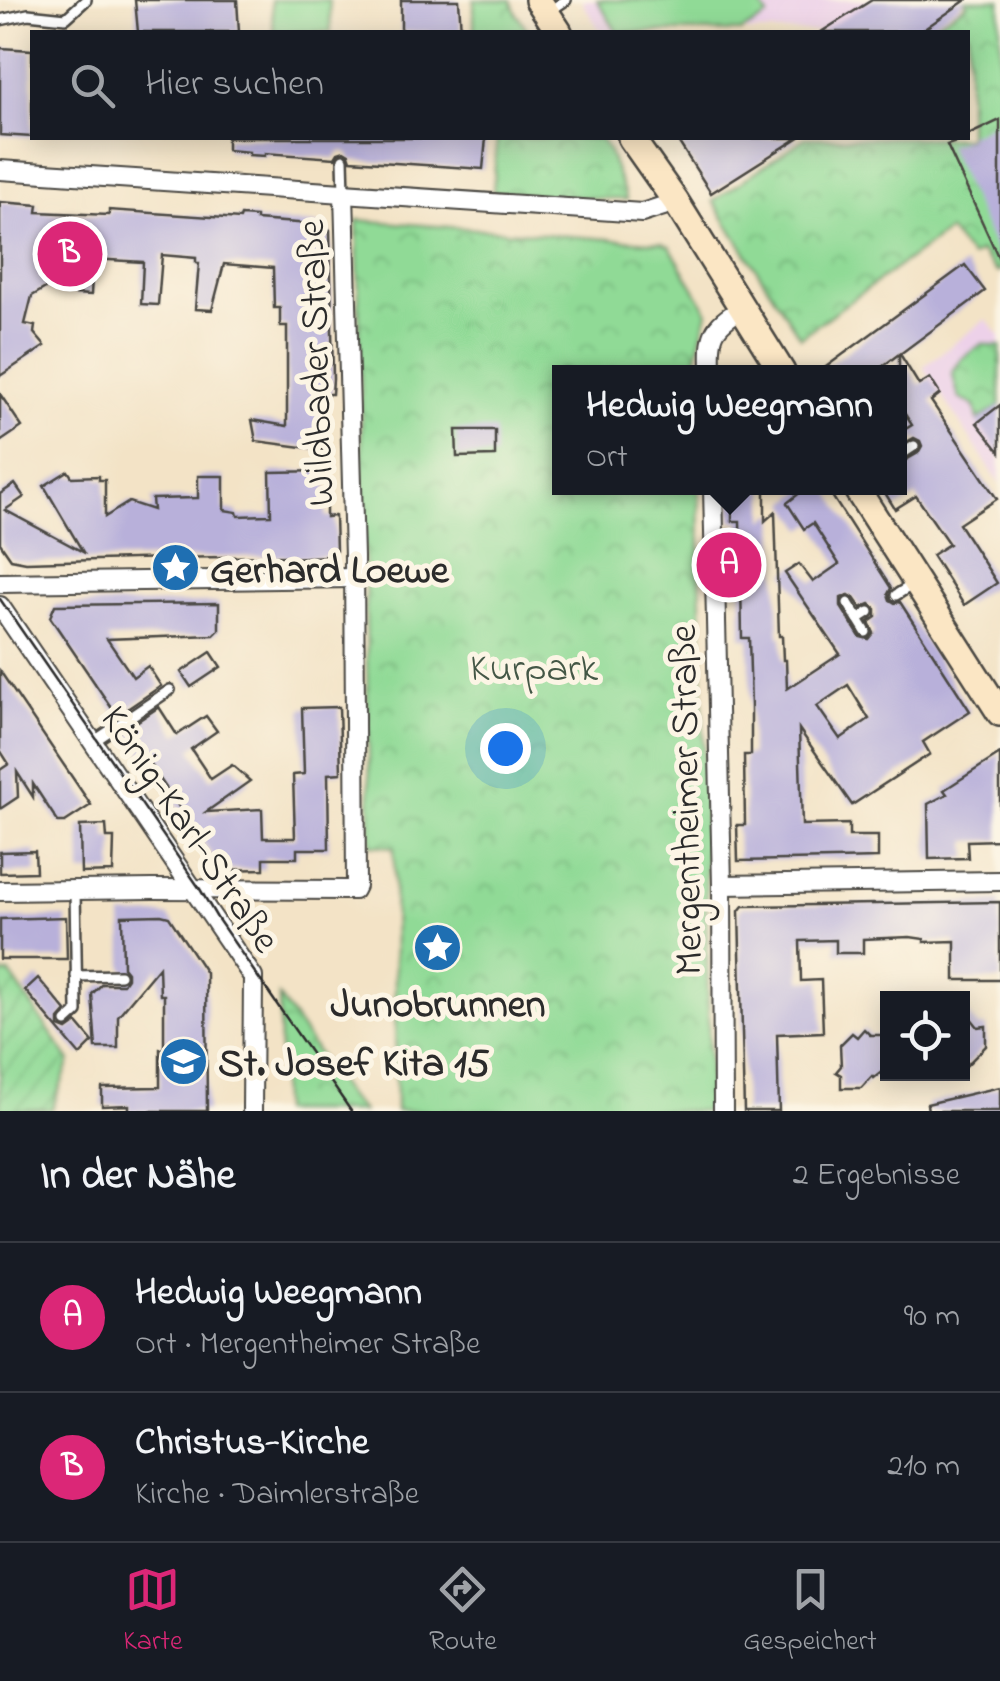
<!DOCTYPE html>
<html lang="de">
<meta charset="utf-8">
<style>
body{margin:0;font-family:"Indie Flower",sans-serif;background:#20242c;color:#f1f3f6}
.controls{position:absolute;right:30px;bottom:30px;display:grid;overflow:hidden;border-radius:0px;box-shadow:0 5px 25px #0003}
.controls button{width:90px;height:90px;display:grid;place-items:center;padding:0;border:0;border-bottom:2px solid #363941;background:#171b24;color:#f1f3f6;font:50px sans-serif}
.you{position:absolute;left:505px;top:748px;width:35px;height:35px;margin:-25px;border:8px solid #fff;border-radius:50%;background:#1a73e8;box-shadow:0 0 0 15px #1a73e833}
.badge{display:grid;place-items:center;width:65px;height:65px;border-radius:50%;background:#db2777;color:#fff;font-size:32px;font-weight:700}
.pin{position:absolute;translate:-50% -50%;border:5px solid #fff;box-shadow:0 2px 10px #0006}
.popup{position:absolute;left:552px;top:365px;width:355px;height:130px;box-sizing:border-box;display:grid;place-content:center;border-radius:0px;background:#171b24;filter:drop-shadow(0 2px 8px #0005);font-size:32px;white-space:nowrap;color:#9ea1a6}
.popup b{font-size:38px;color:#f1f3f6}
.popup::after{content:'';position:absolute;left:50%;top:100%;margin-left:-20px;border:20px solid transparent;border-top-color:#171b24}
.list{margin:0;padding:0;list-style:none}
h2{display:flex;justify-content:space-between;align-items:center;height:130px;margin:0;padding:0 40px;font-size:42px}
h2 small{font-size:32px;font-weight:400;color:#9ea1a6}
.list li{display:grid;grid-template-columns:65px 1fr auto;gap:30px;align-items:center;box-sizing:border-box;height:150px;padding:0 40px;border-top:2px solid #363941}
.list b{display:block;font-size:38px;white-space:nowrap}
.list p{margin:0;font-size:32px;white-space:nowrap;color:#9ea1a6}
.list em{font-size:32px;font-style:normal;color:#9ea1a6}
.icon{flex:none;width:55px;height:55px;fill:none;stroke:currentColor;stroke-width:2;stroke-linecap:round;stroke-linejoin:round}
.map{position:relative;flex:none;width:1000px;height:1111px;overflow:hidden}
.search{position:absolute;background:#171b24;box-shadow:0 5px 25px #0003;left:30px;right:30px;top:30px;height:110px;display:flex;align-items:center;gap:25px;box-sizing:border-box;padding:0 35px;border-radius:0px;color:#9ea1a6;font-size:38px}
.sheet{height:430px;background:#171b24}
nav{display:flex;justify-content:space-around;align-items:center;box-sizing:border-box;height:140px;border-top:2px solid #363941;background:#171b24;font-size:28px;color:#9ea1a6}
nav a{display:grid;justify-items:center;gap:5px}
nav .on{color:#db2777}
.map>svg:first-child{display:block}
.built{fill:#edd1e9}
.grass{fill:#90da96;stroke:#5e8260;stroke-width:2.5}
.park{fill:url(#park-crowns);stroke:#5e8260;stroke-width:2.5}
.garden{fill:url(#garden-furrows);stroke:#5e8260;stroke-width:2.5}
.building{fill:#b8b0da;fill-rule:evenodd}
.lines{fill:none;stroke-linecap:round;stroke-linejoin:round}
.lane-casing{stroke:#494742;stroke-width:14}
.street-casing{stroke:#494742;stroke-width:22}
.secondary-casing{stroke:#494742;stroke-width:30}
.lane{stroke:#fff;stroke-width:9}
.street{stroke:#fff;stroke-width:18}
.secondary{stroke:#fbe6c4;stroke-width:25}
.tram{stroke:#2b2b2b;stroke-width:2.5}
.labels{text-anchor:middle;stroke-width:10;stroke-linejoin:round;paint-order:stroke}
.street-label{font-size:40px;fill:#2b2b2b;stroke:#fcf5e5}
.poi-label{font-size:40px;font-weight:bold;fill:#2b2b2b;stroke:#fcf5e5;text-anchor:start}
.park-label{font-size:40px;fill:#445746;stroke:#fcf5e5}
</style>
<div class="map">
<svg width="1000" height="1111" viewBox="0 0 1000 1111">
<defs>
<pattern id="park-crowns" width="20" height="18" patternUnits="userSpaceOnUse" patternTransform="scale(2.5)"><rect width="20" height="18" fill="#90da96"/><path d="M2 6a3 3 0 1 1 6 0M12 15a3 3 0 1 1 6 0" fill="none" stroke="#7cbb81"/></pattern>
<pattern id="garden-furrows" width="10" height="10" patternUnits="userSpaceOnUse" patternTransform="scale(2.5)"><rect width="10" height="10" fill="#90da96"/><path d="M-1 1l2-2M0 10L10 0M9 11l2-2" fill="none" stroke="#7cbb81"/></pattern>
</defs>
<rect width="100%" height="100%" fill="#fcf5e5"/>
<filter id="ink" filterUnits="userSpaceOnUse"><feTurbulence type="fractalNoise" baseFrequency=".01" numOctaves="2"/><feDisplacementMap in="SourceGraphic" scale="20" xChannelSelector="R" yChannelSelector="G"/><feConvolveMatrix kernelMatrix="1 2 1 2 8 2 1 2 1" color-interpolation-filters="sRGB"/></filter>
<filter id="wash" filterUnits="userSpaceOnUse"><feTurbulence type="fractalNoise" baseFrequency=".0048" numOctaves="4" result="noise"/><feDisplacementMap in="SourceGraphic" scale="40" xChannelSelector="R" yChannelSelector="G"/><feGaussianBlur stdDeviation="2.25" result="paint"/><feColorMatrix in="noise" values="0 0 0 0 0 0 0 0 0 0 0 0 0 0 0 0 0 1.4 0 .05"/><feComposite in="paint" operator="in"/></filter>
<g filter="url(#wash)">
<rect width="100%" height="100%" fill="#f3e3c6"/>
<g class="built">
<polygon points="586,0 960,0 961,2 957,9 956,8 917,32 601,32 582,2"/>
<polygon points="986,319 1000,336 1000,484 923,367"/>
</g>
<g class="grass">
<polygon points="271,0 329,0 331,32 274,32"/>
<polygon points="597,0 758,0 768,16 741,32 617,32"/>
</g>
<g class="park">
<polygon points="474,0 511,0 516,13 529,32 474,32"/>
<polygon points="965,0 1000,0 1000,272 997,272 980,252 971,257 948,231 800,337 713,201 805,138 968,138 968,32 923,32 967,4"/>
<polygon points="497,138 600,138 608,150 627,200 493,192"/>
<polygon points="357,220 662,243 670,247 708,312 696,359 697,372 559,372 559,488 699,488 710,1111 396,1111 394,847 371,845"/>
<polygon points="982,344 1000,346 1000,406 978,420 975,406 959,398 952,372 963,358"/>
<polygon points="279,997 347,1096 362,1111 281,1111"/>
</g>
<polygon class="garden" points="0,974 10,974 70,1061 52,1109 0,1111"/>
<g id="blocks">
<g class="building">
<polygon points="135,0 237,0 239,32 138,32"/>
<polygon points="401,0 459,0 461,32 401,32"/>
<polygon points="872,0 966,0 920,32 821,32"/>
<polygon points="0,48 32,50 32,137 0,135"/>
<polygon points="1000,120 1000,261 947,145 968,138 968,135"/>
<polygon points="227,138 486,138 483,169 351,160 349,154 344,151 338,153 335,158 265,153 265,156 249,155 249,152 227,150"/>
<polygon points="676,138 798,138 711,193"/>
<polygon points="0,202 38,205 37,212 109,215 109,210 240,219 241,216 256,217 256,220 325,225 330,230 333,379 332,394 324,394 325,450 256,441 252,420 287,426 287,326 280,326 280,308 274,308 273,268 224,264 212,310 195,309 199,263 196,263 196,258 162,255 158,305 141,304 143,262 93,259 91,295 75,294 76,270 32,296 25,324 35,326 34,333 45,346 0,376"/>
<polygon points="965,265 985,291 900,354 919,385 930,378 940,394 931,401 997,499 959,524 997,583 964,605 932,555 949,544 916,496 895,509 882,488 899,488 899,464 918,453 922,446 920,441 914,438 899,446 899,433 912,425 899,405 899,354 875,372 819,372"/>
<polygon points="0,394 22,427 0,442"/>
<polygon points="1000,405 1000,452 977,423"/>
<polygon points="456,430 495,430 495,456 457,457"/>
<polygon points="68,471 72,477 99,476 99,480 105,480 105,517 129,502 153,510 152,499 198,498 198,476 224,476 224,510 237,512 238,516 271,515 270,472 326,471 326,517 335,516 336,551 331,556 286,558 286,556 168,558 26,562 11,559 0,543 0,494 15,484 24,497 5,510 83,552 44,486"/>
<path d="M732,488H765V521L775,512L779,636H782L783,660H786L787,689L840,654L785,573L799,564L813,582L839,564L813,523L804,529L787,503L806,488H827L891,588L888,594L890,600L895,603L900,602L970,711L923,742L930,754L852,805L799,729L802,825L849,824V836H878V858L738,861L737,825H745L744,755H751V706L749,638H742L740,521H732ZM849,595L854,598L861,608L870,604L876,609V617L869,622L874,633L869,639L860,637L841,607V598ZM848,685L869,719L840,739L817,706Z"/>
<polygon points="219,603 219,630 214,635 107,639 133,677 148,666 161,686 117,716 50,617 55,605"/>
<polygon points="211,652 221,667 191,687 181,672"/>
<polygon points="0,671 91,805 65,822 58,822 33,784 33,797 17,772 18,797 0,809 0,770 9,764 0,750"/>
<polygon points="159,707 177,735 206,716 217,731 191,749 211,779 232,765 250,781 206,812 262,809 263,838 295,838 293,775 304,774 302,708 339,707 341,773 328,774 329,849 297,849 297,858 264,858 264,869 222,870 126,729"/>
<polygon points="1000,754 1000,840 967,841 968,858 929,859 928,804 947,794 944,790"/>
<polygon points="106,825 107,838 114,838 113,872 81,873 80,826"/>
<polygon points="35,851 36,872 0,873 0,852"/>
<polygon points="1000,902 1000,980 955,980 955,941 924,942 924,939 910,937 863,939 863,953 836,953 836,940 800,941 801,981 821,980 823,1032 777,1034 779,1111 744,1111 739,911 743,906"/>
<polygon points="161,915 169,917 206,973 207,1111 129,1111 129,1105 102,1106 102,1088 160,1087 160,1049 164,1049 164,995 160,995 159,967 118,1016 118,1048 96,1048 92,994 102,984 123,984 127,978 127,972 123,967 122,916"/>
<polygon points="66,917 67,959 0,959 0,919"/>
<polygon points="38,978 66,1011 59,1019 59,1027 67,1030 77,1023 93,1042 80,1055 25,990"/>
<polygon points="962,1007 978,1027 986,1026 986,1046 962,1070"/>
<polygon points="864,1029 870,1035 888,1035 888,1067 874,1078 872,1076 861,1088 841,1088 841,1075 836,1072 841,1066 840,1045 852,1033 857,1037"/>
<polygon points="1000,1087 1000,1111 928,1111 927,1104"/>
</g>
</g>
</g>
<g filter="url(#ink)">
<use href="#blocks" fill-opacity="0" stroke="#494742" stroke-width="2.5"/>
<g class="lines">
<defs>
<g id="lane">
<polyline points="548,12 566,0"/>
<polyline points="0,20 28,14 66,18 86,0"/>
<polyline points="343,159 344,193"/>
<polyline points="899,456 914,446"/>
<polyline points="896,595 915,583"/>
<polyline points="848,603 858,619 869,612"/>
<polyline points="858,619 866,632"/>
<polyline points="93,742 170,690"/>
<polyline points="76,976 120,975"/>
<polyline points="66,1022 77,1012 75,890"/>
</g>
<g id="street">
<polyline points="0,170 642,213 676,202"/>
<path d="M711,372C710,336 710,327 743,308"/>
<polyline points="713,488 722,885 723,1111"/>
<polyline points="0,583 355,578"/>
<polyline points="0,606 253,977 252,1111"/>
<polyline points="722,885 1000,881"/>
<polyline points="0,891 153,889 348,890 354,890 356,886 354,557 344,193"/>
</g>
<g id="secondary">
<polyline points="538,0 559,32"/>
<polyline points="631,138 676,202 782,372"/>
<polyline points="856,488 1000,713"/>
</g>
</defs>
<use href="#lane" class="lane-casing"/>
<use href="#street" class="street-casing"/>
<use href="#secondary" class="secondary-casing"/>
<use href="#lane" class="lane"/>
<use href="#street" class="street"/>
<use href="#secondary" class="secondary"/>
<polyline class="tram" points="0,599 200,889 217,918 351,1111"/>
</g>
</g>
<defs>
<symbol id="sight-disc" viewBox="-11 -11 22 22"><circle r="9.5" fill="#1f6fb2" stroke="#fcf5e5"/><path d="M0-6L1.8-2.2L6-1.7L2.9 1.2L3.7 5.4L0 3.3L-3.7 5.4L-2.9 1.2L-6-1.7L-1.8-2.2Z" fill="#fff"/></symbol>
<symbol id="school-disc" viewBox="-11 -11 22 22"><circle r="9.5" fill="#1f6fb2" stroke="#fcf5e5"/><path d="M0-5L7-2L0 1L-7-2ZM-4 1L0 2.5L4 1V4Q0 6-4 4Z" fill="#fff"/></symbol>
</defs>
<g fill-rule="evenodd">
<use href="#sight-disc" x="148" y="540" width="55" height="55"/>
<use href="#sight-disc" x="410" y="920" width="55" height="55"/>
<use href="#school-disc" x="156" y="1034" width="55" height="55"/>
</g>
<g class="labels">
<g class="street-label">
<text transform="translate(314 363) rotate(-92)" y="14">Wildbader Straße</text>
<text transform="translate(684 800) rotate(-91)" y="14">Mergentheimer Straße</text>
<text transform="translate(192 828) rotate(56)" y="14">König-Karl-Straße</text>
</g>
<g class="poi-label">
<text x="210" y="582">Gerhard Loewe</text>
<text x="438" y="1016" text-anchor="middle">Junobrunnen</text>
<text x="218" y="1075">St. Josef Kita 15</text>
</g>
<g class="park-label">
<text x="534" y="680">Kurpark</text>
</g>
</g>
</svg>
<div class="controls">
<button><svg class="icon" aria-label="locate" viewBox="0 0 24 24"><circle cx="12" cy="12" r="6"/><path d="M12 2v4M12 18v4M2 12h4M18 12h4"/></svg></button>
</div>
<div class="you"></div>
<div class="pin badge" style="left:729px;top:565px">A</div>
<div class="popup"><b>Hedwig Weegmann</b>Ort</div>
<div class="pin badge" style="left:70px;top:254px">B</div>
<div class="search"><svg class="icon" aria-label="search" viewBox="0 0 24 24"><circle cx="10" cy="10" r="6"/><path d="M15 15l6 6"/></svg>Hier suchen</div>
</div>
<section class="sheet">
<h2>In der Nähe<small>2 Ergebnisse</small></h2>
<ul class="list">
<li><span class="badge">A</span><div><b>Hedwig Weegmann</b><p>Ort · Mergentheimer Straße</p></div><em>90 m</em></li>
<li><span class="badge">B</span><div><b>Christus-Kirche</b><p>Kirche · Daimlerstraße</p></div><em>210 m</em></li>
</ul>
</section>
<nav>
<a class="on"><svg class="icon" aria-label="map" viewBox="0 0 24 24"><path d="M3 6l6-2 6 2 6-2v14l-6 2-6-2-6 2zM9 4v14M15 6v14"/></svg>Karte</a>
<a><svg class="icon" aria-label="directions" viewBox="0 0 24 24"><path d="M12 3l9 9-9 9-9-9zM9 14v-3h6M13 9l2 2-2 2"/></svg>Route</a>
<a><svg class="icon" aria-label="saved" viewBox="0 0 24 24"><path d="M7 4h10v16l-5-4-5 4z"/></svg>Gespeichert</a>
</nav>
